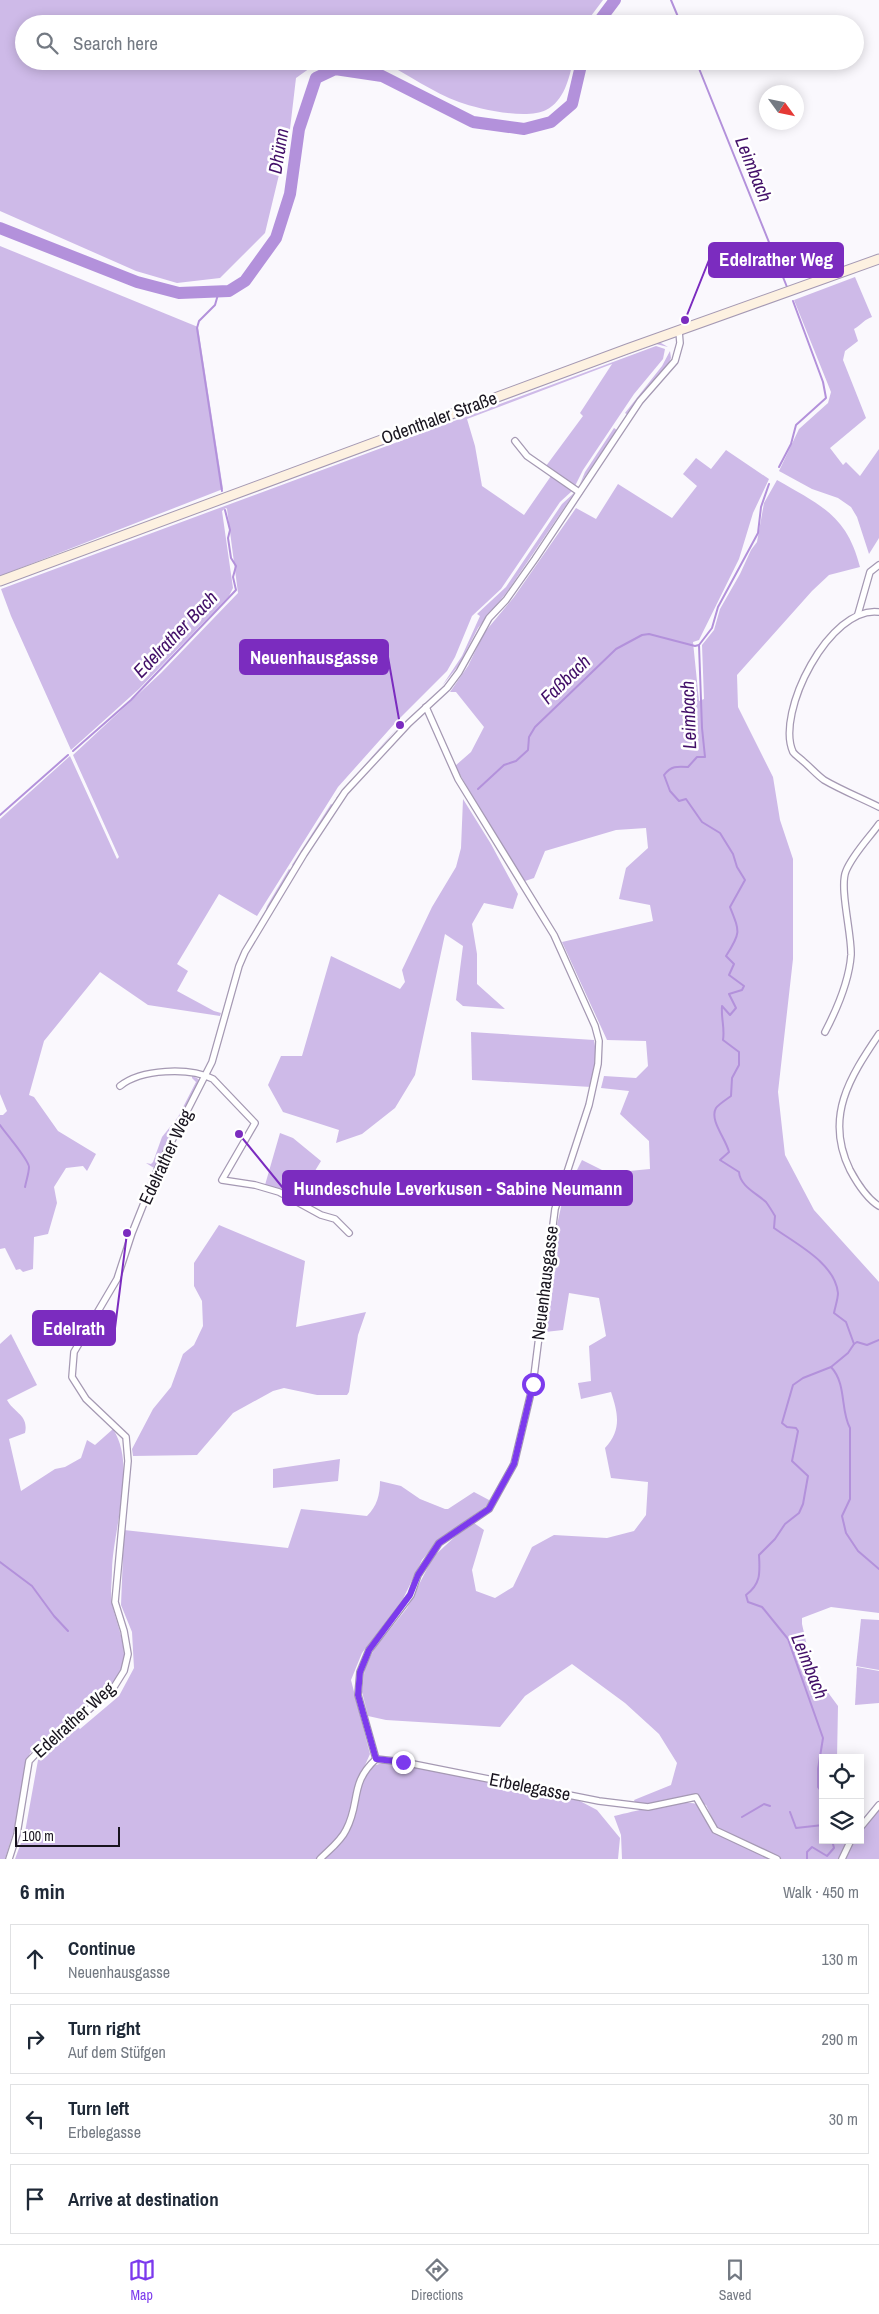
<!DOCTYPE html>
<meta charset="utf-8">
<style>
body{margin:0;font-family:"Archivo Narrow",sans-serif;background:#f2f2f3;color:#1f2937}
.controls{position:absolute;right:15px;bottom:15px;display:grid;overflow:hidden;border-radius:0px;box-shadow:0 2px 12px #0003}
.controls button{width:45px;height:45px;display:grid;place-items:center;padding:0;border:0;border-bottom:1px solid #e0e1e3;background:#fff;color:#1f2937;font:25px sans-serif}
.compass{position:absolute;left:759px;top:85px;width:45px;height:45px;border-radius:50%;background:#fff;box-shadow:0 2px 12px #0003;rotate:123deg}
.scale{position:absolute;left:15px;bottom:12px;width:105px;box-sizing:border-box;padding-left:5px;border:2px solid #18141e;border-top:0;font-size:14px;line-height:18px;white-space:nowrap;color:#18141e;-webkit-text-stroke:4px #fff;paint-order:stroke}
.stop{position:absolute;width:15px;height:15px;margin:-11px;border:4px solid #7c3aed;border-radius:50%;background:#fff}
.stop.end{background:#7c3aed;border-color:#fff;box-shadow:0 1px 5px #0008}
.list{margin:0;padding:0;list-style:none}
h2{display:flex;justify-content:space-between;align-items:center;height:65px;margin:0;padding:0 20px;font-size:21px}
h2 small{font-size:16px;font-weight:400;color:#747a83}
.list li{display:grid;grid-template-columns:32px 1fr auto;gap:15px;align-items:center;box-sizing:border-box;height:70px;margin:0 10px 10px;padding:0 10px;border:1px solid #e0e1e3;border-radius:0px}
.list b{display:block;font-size:19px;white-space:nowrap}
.list p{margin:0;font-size:16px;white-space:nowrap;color:#747a83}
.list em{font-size:16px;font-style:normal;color:#747a83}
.icon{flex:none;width:28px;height:28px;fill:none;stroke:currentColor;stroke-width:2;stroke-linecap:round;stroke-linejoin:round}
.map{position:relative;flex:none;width:879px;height:1859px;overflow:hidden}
.search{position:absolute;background:#fff;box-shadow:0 2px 12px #0003;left:15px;right:15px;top:15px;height:55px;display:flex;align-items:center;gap:12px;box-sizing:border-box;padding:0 18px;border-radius:28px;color:#747a83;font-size:19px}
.sheet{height:385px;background:#fff}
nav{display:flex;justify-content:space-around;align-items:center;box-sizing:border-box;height:70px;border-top:1px solid #e0e1e3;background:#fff;font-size:14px;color:#747a83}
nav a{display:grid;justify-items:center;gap:2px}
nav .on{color:#7c3aed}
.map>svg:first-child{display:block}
.green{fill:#cebae8}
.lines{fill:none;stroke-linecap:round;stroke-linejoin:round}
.stream{stroke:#b391db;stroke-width:2}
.river{stroke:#b391db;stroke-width:12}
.minor-casing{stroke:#a599b3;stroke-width:8}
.secondary-casing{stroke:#a599b3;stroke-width:11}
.minor{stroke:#fff;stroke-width:5.5}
.secondary{stroke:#fdf1e1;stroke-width:9}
.route{stroke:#7c3aed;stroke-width:6}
.labels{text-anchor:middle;stroke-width:5;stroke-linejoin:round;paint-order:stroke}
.street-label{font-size:18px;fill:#18141e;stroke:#fff}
.water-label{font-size:19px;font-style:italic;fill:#420f68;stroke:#fff}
.leader{fill:none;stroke:#7b2cbf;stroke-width:2}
.callout-dot{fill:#7b2cbf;stroke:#fff;stroke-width:2}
.callout{fill:#7b2cbf;stroke:#7b2cbf;stroke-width:2}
.callout-label{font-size:19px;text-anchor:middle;font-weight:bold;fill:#fff}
</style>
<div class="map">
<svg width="879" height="1859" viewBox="0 0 879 1859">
<rect width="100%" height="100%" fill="#faf8fd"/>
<g class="green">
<polygon points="0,0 603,0 585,24 24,24 24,61 320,61 296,78 290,129 265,233 220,278 177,283 136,271 0,211"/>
<path d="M376,61H573C569,79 564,101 546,110C527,120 478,109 459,102C434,93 407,74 383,62Z"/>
<polygon points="0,246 198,327 223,489 0,576"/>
<path d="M855,277L872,317C865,319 861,325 854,329L858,341L845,351L843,360L866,418L830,448L843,465L846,462L860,476L879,449V538L869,554L857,517L851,507L838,498L812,489L779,471L799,429L828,403L831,392L794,300Z"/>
<polygon points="655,343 661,343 668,347 656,344 338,460"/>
<polygon points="656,346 665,349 663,359 634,394 583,470 575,486 546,466 583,416 580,413 612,364 467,419 475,446 482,486 524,515 551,476 572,491 560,502 501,589 472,616 455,657 447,671 396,722 338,787 257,916 219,894 177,964 188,971 177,991 214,1011 221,1013 220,1016 148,1005 100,972 44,1041 29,1095 34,1097 58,1131 96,1154 87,1171 83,1166 66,1168 54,1187 57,1203 48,1234 34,1237 33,1269 23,1272 20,1269 16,1270 5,1248 0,1249 0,1115 3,1115 7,1111 0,1094 0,819 70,756 117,859 119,857 73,755 161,673 238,593 227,509 226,508 222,511 233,588 229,596 139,689 71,750 11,616 1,589"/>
<polygon points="670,351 671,358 667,367 647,388 628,415 625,413 662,366"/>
<polygon points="614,428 617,430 580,484 585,472"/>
<path d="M726,450L769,479L753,513L739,559L699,640L693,642L699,701L704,699L702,645L714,630L720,609L740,574L751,550L757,542L764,503L777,480C820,505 847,515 860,567L829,575L812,591L737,675L738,707L773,777L780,820L793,859V959L778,1092L785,1155L814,1210L879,1282V1613L831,1607L802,1618V1624L807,1646L821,1683L838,1706L837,1758H823V1840H847L839,1859H622L621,1835L614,1816C628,1813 688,1797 698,1805C706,1811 713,1825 719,1833L706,1805L687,1799L636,1805L634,1800L671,1785L677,1763L659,1734L625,1703L572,1664L525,1696L500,1727L386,1720L368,1716L362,1692L365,1666L375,1648L407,1608L433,1557L459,1533L474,1523L484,1530L472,1570L476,1591L495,1598L513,1587L532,1547L554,1535L607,1538L634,1531L646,1515L648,1482L611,1478L605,1448C622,1430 618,1413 611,1392L581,1399L578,1383L591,1381L589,1346L606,1336L599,1298L569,1293L563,1330L545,1332L547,1288L557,1225L563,1198L582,1160L608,1173L650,1169L649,1141L620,1114L629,1091L601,1088L604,1076L636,1078L648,1066L646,1041L607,1040L562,942L653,921L650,905L619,899L626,868L648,848L646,828L616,830L545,851L534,878L522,882L455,766L471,752L484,727L456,692H450L468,666L484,633L514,597L576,508L596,519L618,484L672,518L697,486L683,474L696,458L711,469Z"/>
<polygon points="575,492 507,592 478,628 459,665 442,686 462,656 480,616 477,614 506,587 562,504"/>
<polygon points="398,727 338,799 336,798"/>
<polygon points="463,799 491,844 518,894 513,909 484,903 472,924 477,954 477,984 505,1009 463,1006 456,1000 463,946 445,934 415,1075 395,1108 362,1134 336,1143 339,1130 283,1112 268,1085 281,1056 302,1056 331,956 400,989 405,982 402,970 432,907 456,867 461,848"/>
<polygon points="331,804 333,805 294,867 292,865"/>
<polygon points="289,869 292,871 265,913 267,906"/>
<polygon points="471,1032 594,1040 596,1052 591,1087 472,1080"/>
<polygon points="192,1076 197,1078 200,1081 154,1168 146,1163 151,1164 153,1162 162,1137 178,1117 196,1082 192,1078"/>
<polygon points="280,1133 293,1138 321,1161 310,1179 319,1188 310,1206 265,1185"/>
<polygon points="219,1225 305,1261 296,1327 366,1312 358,1335 349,1392 347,1395 317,1395 284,1388 273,1391 233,1413 197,1455 133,1456 132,1449 153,1409 171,1387 183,1354 194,1345 203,1326 202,1301 194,1286 194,1263"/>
<path d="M11,1334L37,1385L7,1400C14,1413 29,1415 25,1433L9,1439L21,1491L55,1469L65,1467L81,1458L87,1440L95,1445L113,1429C137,1466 113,1528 112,1570C112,1581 110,1593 112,1604C117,1627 130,1650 121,1674C111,1699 53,1736 30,1753L26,1765L14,1830L5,1859H0V1344Z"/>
<polygon points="340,1459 338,1481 273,1488 273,1469"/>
<path d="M380,1481L401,1486L420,1499L445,1509H448L474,1492L489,1500V1504L439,1540L422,1560L403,1599L362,1653L351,1680L370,1754L358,1781L351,1816L345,1831L318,1859H15L25,1832L38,1760L77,1726L80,1729L119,1696L134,1668L132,1632L121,1605L124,1530L288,1548L301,1509L367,1516C377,1506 380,1495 380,1481Z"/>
<polygon points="861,1619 879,1620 879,1670 856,1666"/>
<polygon points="857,1667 879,1671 879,1703 855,1705"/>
<polygon points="386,1762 578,1800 597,1810 620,1838 618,1859 322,1859 346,1832 360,1782 369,1767"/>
<polygon points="879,1810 879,1859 846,1859 854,1840 860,1840 860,1832"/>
</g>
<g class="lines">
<g class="stream">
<polyline points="671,0 681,24"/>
<polyline points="696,61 787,287"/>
<polyline points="219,291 215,305 199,321 197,328 222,491"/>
<polyline points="779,467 791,444 796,425 826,398 823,382 793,301"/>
<path d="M769,484L761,507L758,533L718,607L712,628L699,645L702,728L705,757H697L688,767C677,766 671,766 664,775L670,791L679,801L686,799L702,822L720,833L733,854L737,867L745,880L730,907C740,932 741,933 726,956L734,964L729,975L744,986L742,990L729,994L736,1008L730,1015L722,1006C721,1019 725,1028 723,1040L739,1052V1065L732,1078L731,1096C727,1099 719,1104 716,1108C709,1120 726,1139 729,1152L720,1160L739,1172C740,1186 756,1193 766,1202C769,1206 772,1211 775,1216L774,1228C796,1244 835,1263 838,1293C838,1299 835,1307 834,1313L846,1322L854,1344L848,1353L831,1367L803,1378L793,1385L782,1423L787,1427L796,1428L798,1431L792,1461L808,1476L803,1504L799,1513L785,1524L775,1539L759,1555C760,1573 761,1584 746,1595L748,1602L762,1607L788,1639L823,1738L818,1769V1787L823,1793"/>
<polyline points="73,751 131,700 236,590 233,577 236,566 231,558 228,538 230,530 225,510"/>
<polyline points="478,789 504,765 516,761 528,750 529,737 535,727 616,649 642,635 649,634 695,646 699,645"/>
<polyline points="0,815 68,755"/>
<path d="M0,1125C6,1134 29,1160 29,1167C29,1173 26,1181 25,1187"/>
<polyline points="854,1344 857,1342 867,1345 879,1340"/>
<path d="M831,1367C847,1384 840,1410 850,1428V1499L842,1516L846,1533L858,1551L879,1569"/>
<polyline points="0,1562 32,1586 54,1616 68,1631"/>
<polyline points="790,1812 796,1828 823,1825"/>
<polyline points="742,1817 764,1804 770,1806"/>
<polyline points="807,1859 807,1852 812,1847 827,1856 834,1848 832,1840"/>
</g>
<g class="river">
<polyline points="597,24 615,0"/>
<polyline points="0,228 137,282 179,293 229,291 245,281 276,238 290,194 299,129 316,78 335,69 382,76 473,122 524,129 551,122 572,104 582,61"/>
</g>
<defs>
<g id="minor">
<polyline points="515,441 527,456 579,492"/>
<path d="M879,612C830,605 775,713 793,752C795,755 801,759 804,762C811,768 817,775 824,780C841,790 861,798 879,807"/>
<polyline points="858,614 870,572 879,565"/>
<path d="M825,1032C837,1009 849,982 851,955C852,935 839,887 846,871C853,854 869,838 879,824"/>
<path d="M879,1034C850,1077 824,1117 850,1170C857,1183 866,1198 879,1206"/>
<path d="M120,1086C141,1069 189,1067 213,1079L255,1123L222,1180L255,1185L279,1192L321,1215L335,1219L349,1233"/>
<polyline points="376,1759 358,1695 360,1672 369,1650 411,1595 418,1575 439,1543 489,1509 514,1464 533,1384 555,1209 589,1105 598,1064 599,1041 595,1026 554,935 458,779 426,707"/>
<polyline points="860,1828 879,1805"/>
<polyline points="9,1859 17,1834 29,1761 50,1739 74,1723 114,1687 124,1671 128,1654 124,1631 115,1602 128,1461 126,1437 86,1399 72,1377 74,1352 117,1279 132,1233 158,1168 212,1062 239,966 245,952 304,854 345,792 409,723 447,688 459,672 489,618 506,600 535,559 640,401 675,361 680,343 679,331"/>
<path d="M320,1859C329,1850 341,1841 346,1830C361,1802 349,1784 376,1759L403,1762L599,1801L648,1807L696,1797L715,1830L777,1859"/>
<polyline points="842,1859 851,1840"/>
</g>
<polyline id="secondary" points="0,581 627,349 879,259"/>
</defs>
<use href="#minor" class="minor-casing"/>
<use href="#secondary" class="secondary-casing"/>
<use href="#minor" class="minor"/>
<use href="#secondary" class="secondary"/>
</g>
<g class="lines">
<polyline class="route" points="403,1762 376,1759 358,1695 360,1672 369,1650 410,1595 418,1575 439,1543 489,1509 514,1464 533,1384"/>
</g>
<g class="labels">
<g class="street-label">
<text transform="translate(439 418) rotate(-20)" y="6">Odenthaler Straße</text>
<text transform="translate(166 1157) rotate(-65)" y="6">Edelrather Weg</text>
<text transform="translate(545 1283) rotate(-83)" y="6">Neuenhausgasse</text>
<text transform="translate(74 1720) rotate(-42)" y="6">Edelrather Weg</text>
<text transform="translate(530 1787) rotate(11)" y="6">Erbelegasse</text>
</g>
<g class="water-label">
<text transform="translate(278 151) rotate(-81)" y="7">Dhünn</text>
<text transform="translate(754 169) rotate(68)" y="7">Leimbach</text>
<text transform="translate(175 634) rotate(-46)" y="7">Edelrather Bach</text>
<text transform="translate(565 679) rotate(-44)" y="7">Faßbach</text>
<text transform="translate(688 715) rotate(-92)" y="7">Leimbach</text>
<text transform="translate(810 1666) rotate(68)" y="7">Leimbach</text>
</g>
</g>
<path class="leader" d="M685 320L709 260M400 725L388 657M239 1134L283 1188M127 1233L115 1328"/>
<g class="callout-dot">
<circle cx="685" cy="320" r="5"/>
<circle cx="400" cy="725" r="5"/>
<circle cx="239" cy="1134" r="5"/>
<circle cx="127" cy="1233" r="5"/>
</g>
<g class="callout">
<rect x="709" y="243" width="134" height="34" rx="5"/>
<rect x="240" y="640" width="148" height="34" rx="5"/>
<rect x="283" y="1171" width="349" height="34" rx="5"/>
<rect x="33" y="1311" width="82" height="34" rx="5"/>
</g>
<g class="callout-label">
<text x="776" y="266">Edelrather Weg</text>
<text x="314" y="664">Neuenhausgasse</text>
<text x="458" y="1195">Hundeschule Leverkusen - Sabine Neumann</text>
<text x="74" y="1335">Edelrath</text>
</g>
</svg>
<div class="controls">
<button><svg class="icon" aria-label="locate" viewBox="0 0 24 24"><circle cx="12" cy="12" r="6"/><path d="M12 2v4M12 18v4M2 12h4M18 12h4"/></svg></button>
<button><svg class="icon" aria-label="layers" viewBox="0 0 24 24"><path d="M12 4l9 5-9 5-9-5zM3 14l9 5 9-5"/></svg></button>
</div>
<svg class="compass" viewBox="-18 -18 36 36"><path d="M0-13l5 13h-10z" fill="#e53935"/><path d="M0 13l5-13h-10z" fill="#747a83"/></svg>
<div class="scale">100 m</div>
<div class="stop" style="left:533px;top:1384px"></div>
<div class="stop end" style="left:403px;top:1762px"></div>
<div class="search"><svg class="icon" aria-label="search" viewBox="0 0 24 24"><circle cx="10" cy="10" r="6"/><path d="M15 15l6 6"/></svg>Search here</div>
</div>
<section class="sheet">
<h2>6 min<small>Walk · 450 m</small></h2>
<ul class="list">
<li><svg class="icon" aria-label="ahead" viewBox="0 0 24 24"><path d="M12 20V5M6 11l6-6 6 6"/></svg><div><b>Continue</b><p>Neuenhausgasse</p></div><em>130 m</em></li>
<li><svg class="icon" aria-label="right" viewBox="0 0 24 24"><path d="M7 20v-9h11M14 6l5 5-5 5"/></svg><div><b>Turn right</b><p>Auf dem Stüfgen</p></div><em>290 m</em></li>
<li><svg class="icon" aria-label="left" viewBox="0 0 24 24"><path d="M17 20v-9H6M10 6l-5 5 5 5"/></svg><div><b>Turn left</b><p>Erbelegasse</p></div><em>30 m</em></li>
<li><svg class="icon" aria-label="arrive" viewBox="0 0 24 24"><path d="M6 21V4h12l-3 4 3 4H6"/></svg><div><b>Arrive at destination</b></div></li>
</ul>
</section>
<nav>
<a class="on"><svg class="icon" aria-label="map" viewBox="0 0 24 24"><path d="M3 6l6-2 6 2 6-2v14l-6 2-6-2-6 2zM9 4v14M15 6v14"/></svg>Map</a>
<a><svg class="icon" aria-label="directions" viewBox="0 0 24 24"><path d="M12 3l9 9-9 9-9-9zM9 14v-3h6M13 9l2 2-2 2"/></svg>Directions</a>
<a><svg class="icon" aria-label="saved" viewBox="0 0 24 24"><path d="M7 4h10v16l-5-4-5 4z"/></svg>Saved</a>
</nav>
